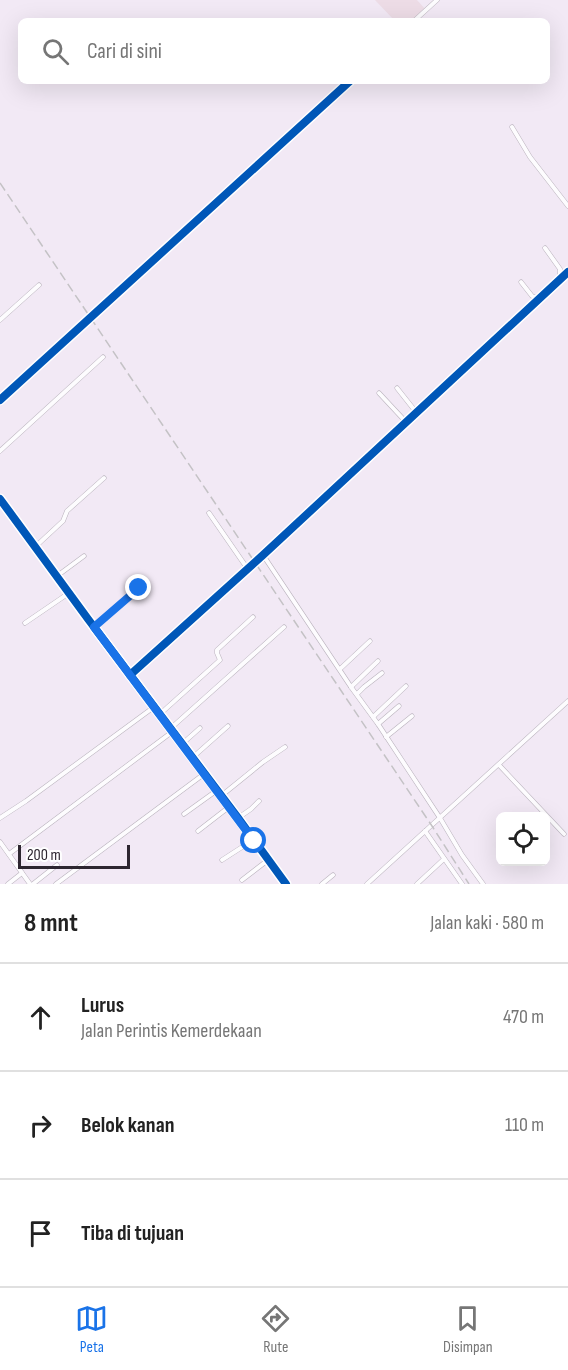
<!DOCTYPE html>
<html lang="id">
<meta charset="utf-8">
<style>
body{margin:0;font-family:"Sofia Sans Condensed",sans-serif;background:#f6f6f6;color:#222}
.controls{position:absolute;right:18px;bottom:18px;display:grid;overflow:hidden;border-radius:9px;box-shadow:0 6px 24px #0002}
.controls button{width:54px;height:54px;display:grid;place-items:center;padding:0;border:0;border-bottom:2px solid #e0e0e0;background:#fff;color:#222;font:30px sans-serif}
.scale{position:absolute;left:18px;bottom:15px;width:112px;box-sizing:border-box;padding-left:6px;border:3px solid #2d2630;border-top:0;font-size:16px;line-height:21px;white-space:nowrap;color:#2d2630;-webkit-text-stroke:4px #fff;paint-order:stroke}
.stop{position:absolute;width:18px;height:18px;margin:-14px;border:4px solid #1a73e8;border-radius:50%;background:#fff}
.stop.end{background:#1a73e8;border-color:#fff;box-shadow:0 2px 6px #0008}
.list{margin:0;padding:0;list-style:none}
h2{display:flex;justify-content:space-between;align-items:center;height:78px;margin:0;padding:0 24px;font-size:26px}
h2 small{font-size:20px;font-weight:400;color:#767676}
.list li{display:grid;grid-template-columns:39px 1fr auto;gap:18px;align-items:center;box-sizing:border-box;height:108px;padding:0 24px;border-top:2px solid #e0e0e0}
.list b{display:block;font-size:22px;white-space:nowrap}
.list p{margin:0;font-size:20px;white-space:nowrap;color:#767676}
.list em{font-size:20px;font-style:normal;color:#767676}
.icon{flex:none;width:33px;height:33px;fill:none;stroke:currentColor;stroke-width:2;stroke-linecap:round;stroke-linejoin:round}
.map{position:relative;flex:none;width:568px;height:884px;overflow:hidden}
.search{position:absolute;background:#fff;box-shadow:0 6px 24px #0002;left:18px;right:18px;top:18px;height:66px;display:flex;align-items:center;gap:15px;box-sizing:border-box;padding:0 21px;border-radius:9px;color:#767676;font-size:22px}
.sheet{height:402px;background:#fff}
nav{display:flex;justify-content:space-around;align-items:center;box-sizing:border-box;height:84px;border-top:2px solid #e0e0e0;background:#fff;font-size:16px;color:#767676}
nav a{display:grid;justify-items:center;gap:3px}
nav .on{color:#1a73e8}
.map>svg:first-child{display:block}
.education{fill:#eddce6}
.lines{fill:none;stroke-linecap:round;stroke-linejoin:round}
.street-casing{stroke:#bab3bd;stroke-width:5}
.secondary-casing{stroke:#bab3bd;stroke-width:7}
.street{stroke:#fdfcfe;stroke-width:4}
.secondary{stroke:#f6f3f0;stroke-width:5}
.rail{stroke:#c4c2c5;stroke-width:1.5;stroke-dasharray:9 4.5;stroke-linecap:butt}
.cycleway-casing{stroke:#fff;stroke-width:11}
.cycleway{stroke:#0057b8;stroke-width:8}
.route{stroke:#1a73e8;stroke-width:8}
</style>
<div class="map">
<svg width="568" height="884" viewBox="0 0 568 884">
<rect width="100%" height="100%" fill="#f2e9f5"/>
<polygon class="education" points="375,0 417,0 425,9 411,21 395,21"/>
<g class="lines">
<defs>
<g id="street">
<polyline points="414,21 437,0"/>
<polyline points="512,127 530,157 568,206"/>
<polyline points="545,248 560,269 560,274 562,278"/>
<polyline points="521,282 532,296 539,299"/>
<polyline points="0,320 39,285"/>
<polyline points="397,388 416,412"/>
<polyline points="379,393 406,422"/>
<polyline points="0,400 350,81"/>
<polyline points="0,451 103,357"/>
<polyline points="209,513 247,568"/>
<polyline points="35,547 63,521 67,511 104,478"/>
<polyline points="263,555 351,687 378,724 440,818 462,855 483,884"/>
<polyline points="57,576 84,556"/>
<polyline points="25,623 69,593"/>
<polyline points="94,627 139,588"/>
<polyline points="340,669 370,641"/>
<polyline points="130,675 263,555 568,272"/>
<polyline points="351,687 378,661"/>
<polyline points="357,694 364,687 382,673"/>
<polyline points="160,714 220,660 217,653 217,650 253,617"/>
<polyline points="373,717 406,686"/>
<polyline points="378,724 399,706"/>
<polyline points="171,728 284,627"/>
<polyline points="386,737 412,716"/>
<polyline points="182,744 200,728"/>
<polyline points="192,758 228,726"/>
<polyline points="499,765 564,834"/>
<polyline points="221,796 263,762 285,747"/>
<polyline points="184,814 216,791"/>
<polyline points="0,818 26,801 154,707"/>
<polyline points="238,818 251,809 259,801"/>
<polyline points="198,831 229,807"/>
<polyline points="425,831 462,884"/>
<polyline points="0,842 30,884"/>
<polyline points="9,854 172,732"/>
<polyline points="222,860 253,840"/>
<polyline points="242,880 268,860"/>
<polyline points="8,884 22,873"/>
<polyline points="33,884 57,865"/>
<polyline points="56,884 204,774"/>
<polyline points="322,884 333,875"/>
<polyline points="367,884 568,701"/>
<polyline points="417,884 444,859"/>
</g>
<polyline id="secondary" points="0,499 88,619 238,818 286,884"/>
</defs>
<use href="#street" class="street-casing"/>
<use href="#secondary" class="secondary-casing"/>
<use href="#street" class="street"/>
<use href="#secondary" class="secondary"/>
<polyline class="rail" points="0,183 432,826 469,884"/>
<defs>
<g id="cycleway">
<polyline points="0,400 350,81"/>
<polyline points="0,499 88,619 238,818 286,884"/>
<polyline points="130,675 263,555 568,272"/>
</g>
</defs>
<use href="#cycleway" class="cycleway-casing"/>
<use href="#cycleway" class="cycleway"/>
</g>
<g class="lines">
<polyline class="route" points="139,588 94,627 254,841"/>
</g>
</svg>
<div class="controls">
<button><svg class="icon" aria-label="locate" viewBox="0 0 24 24"><circle cx="12" cy="12" r="6"/><path d="M12 2v4M12 18v4M2 12h4M18 12h4"/></svg></button>
</div>
<div class="scale">200 m</div>
<div class="stop" style="left:254px;top:841px"></div>
<div class="stop end" style="left:139px;top:588px"></div>
<div class="search"><svg class="icon" aria-label="search" viewBox="0 0 24 24"><circle cx="10" cy="10" r="6"/><path d="M15 15l6 6"/></svg>Cari di sini</div>
</div>
<section class="sheet">
<h2>8 mnt<small>Jalan kaki · 580 m</small></h2>
<ul class="list">
<li><svg class="icon" aria-label="ahead" viewBox="0 0 24 24"><path d="M12 20V5M6 11l6-6 6 6"/></svg><div><b>Lurus</b><p>Jalan Perintis Kemerdekaan</p></div><em>470 m</em></li>
<li><svg class="icon" aria-label="right" viewBox="0 0 24 24"><path d="M7 20v-9h11M14 6l5 5-5 5"/></svg><div><b>Belok kanan</b></div><em>110 m</em></li>
<li><svg class="icon" aria-label="arrive" viewBox="0 0 24 24"><path d="M6 21V4h12l-3 4 3 4H6"/></svg><div><b>Tiba di tujuan</b></div></li>
</ul>
</section>
<nav>
<a class="on"><svg class="icon" aria-label="map" viewBox="0 0 24 24"><path d="M3 6l6-2 6 2 6-2v14l-6 2-6-2-6 2zM9 4v14M15 6v14"/></svg>Peta</a>
<a><svg class="icon" aria-label="directions" viewBox="0 0 24 24"><path d="M12 3l9 9-9 9-9-9zM9 14v-3h6M13 9l2 2-2 2"/></svg>Rute</a>
<a><svg class="icon" aria-label="saved" viewBox="0 0 24 24"><path d="M7 4h10v16l-5-4-5 4z"/></svg>Disimpan</a>
</nav>
